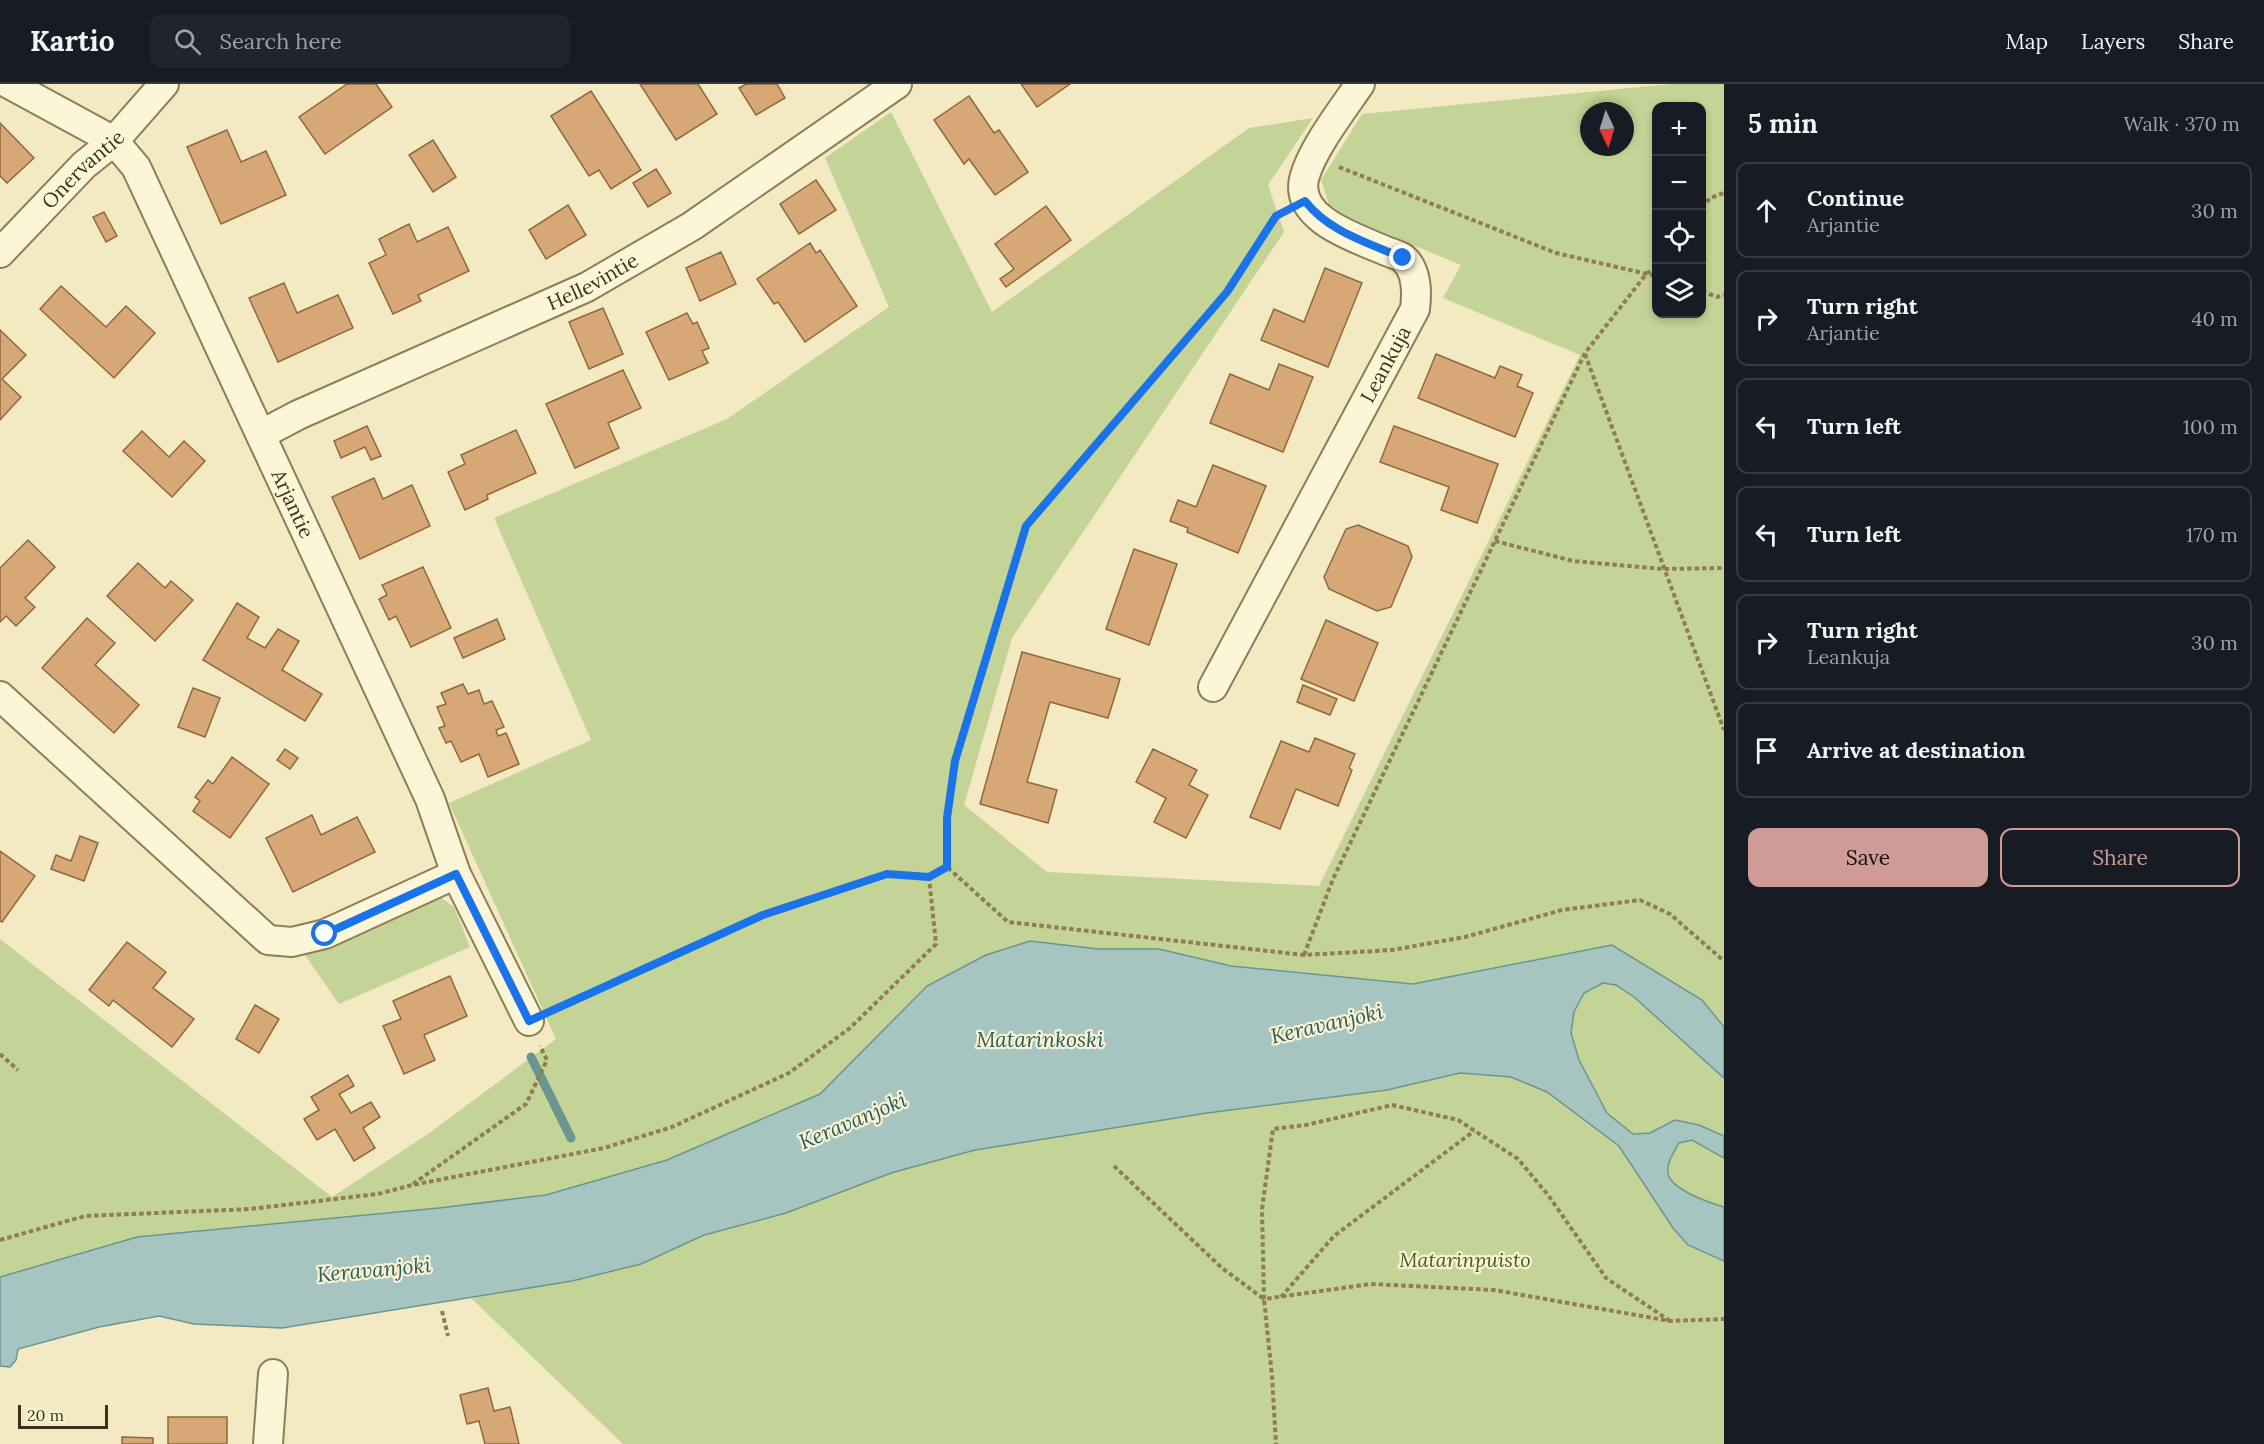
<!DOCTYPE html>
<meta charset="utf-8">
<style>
body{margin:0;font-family:Lora,serif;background:#20242c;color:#f1f3f6}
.controls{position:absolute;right:18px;top:18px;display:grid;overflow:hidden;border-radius:12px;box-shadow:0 3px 9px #0003}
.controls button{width:54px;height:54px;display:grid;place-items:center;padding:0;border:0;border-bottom:2px solid #363941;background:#171b24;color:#f1f3f6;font:30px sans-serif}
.compass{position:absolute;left:1580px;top:18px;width:54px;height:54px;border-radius:50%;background:#171b24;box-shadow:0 3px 9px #0003;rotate:176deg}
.scale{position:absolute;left:18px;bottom:15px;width:90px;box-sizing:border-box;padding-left:6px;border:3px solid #3e311d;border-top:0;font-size:16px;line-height:21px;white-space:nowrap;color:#3e311d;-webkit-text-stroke:4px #f9f3d4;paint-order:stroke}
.stop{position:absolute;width:18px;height:18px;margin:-14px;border:4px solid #1a73e8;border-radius:50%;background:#fff}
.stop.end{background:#1a73e8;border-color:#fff;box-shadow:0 2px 6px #0008}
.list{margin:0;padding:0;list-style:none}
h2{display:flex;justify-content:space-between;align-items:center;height:78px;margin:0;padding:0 24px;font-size:26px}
h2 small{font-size:20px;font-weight:400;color:#9ea1a6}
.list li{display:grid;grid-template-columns:39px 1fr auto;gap:18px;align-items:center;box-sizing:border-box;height:96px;margin:0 12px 12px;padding:0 12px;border:2px solid #363941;border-radius:12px}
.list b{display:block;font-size:22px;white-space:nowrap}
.list p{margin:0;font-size:20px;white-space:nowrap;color:#9ea1a6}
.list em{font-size:20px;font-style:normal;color:#9ea1a6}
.actions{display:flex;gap:12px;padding:18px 24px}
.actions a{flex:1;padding:14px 0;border:2px solid #cf9b96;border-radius:12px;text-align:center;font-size:21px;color:#cf9b96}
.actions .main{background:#cf9b96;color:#111}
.icon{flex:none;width:33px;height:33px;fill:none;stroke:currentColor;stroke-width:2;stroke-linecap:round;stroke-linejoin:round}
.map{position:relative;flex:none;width:1724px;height:1360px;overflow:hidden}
header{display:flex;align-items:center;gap:36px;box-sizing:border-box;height:84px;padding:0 30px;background:#171b24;border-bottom:2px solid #363941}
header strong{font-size:28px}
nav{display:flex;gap:33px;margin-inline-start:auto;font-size:21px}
.search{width:420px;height:54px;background:#20242c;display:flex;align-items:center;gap:15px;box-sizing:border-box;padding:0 21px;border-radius:12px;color:#9ea1a6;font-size:22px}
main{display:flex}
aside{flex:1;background:#171b24}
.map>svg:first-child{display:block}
.green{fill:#c4d396;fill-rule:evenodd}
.water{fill:#a6c5c0;stroke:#6b9590;stroke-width:1.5}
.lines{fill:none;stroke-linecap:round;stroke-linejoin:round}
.stream{stroke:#6b9590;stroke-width:9}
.building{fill:#d5a875;stroke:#92673b;stroke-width:1.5}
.street-casing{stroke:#907c57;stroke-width:32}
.path{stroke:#907c57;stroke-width:4;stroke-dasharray:4.5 3;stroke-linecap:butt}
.street{stroke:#fcf6d8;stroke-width:28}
.route{stroke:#1a73e8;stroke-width:8}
.labels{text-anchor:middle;stroke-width:4.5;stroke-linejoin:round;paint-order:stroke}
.street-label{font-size:20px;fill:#3e311d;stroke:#f9f3d4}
.park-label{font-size:20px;font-style:italic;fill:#475d21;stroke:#f9f3d4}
.water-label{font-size:21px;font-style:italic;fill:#2b5d5f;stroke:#f9f3d4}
</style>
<header>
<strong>Kartio</strong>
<div class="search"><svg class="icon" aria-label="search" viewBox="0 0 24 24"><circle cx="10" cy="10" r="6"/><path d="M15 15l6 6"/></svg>Search here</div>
<nav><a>Map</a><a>Layers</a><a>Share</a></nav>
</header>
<main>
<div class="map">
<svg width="1724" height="1360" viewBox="0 0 1724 1360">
<rect width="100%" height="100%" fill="#f3eac3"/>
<g class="green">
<path d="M1671,0H1724V943L1702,916L1612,861L1413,900L1231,882L1159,865H1098L927,902L820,1010L667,1076L546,1111L439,1124L137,1153L0,1193V855L332,1113L428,1050L556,955L449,719L591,656L494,434L727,335L889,223L825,74L891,28L992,228L1249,44L1313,34L1268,101L1284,148L1012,554L964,721L1047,788L1319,802L1580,271L1443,214L1461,181L1331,127L1321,96L1362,30ZM1656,22H1702V230H1656ZM1589,27H1625V63H1589Z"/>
<polygon points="440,813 454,823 470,863 339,920 305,871"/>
<polygon points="1603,899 1616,901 1634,913 1724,994 1724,1052 1699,1041 1675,1036 1650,1049 1633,1050 1607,1029 1579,976 1571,949 1574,928 1584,909"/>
<polygon points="1460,989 1511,993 1547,1008 1619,1062 1673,1144 1688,1161 1724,1177 1724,1360 623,1360 471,1214 572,1197 641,1180 704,1151 786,1129 891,1089 975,1066 1207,1029 1387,1006"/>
<path d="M1691,1056L1724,1074V1123C1710,1119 1672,1106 1668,1090C1666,1079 1674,1068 1679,1059Z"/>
</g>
<path class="water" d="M1030,857L1098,865H1159L1231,882L1413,900L1612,861L1702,916L1724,943V994L1634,913L1616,901L1603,899L1584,909L1574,928L1571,949L1579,976L1607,1029L1633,1050L1650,1049L1675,1036L1699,1041L1724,1052V1074L1692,1056L1679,1059C1674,1068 1666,1079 1668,1090C1672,1106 1710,1119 1724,1123V1177L1688,1161L1673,1144L1619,1062L1547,1008L1511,993L1460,989L1387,1006L1207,1029L975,1066L891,1089L786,1129L704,1151L641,1180L572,1197L282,1244L194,1240L159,1232L99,1243L18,1265L16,1276L10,1283L0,1282V1193L137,1153L439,1124L546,1111L667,1076L820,1010L927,902L986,871Z"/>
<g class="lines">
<polyline class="stream" points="531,973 571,1054"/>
</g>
<g class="building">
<polygon points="347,0 376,0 392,23 325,70 299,33"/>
<polygon points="640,0 698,0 717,30 676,56"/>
<polygon points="746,0 777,0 785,14 756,31 739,4"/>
<polygon points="1021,0 1070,0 1037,23"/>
<polygon points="591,7 641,86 611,105 599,86 589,92 551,32"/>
<polygon points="969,12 994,49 999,46 1028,88 995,111 969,75 964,80 934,36"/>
<polygon points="0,39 34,74 7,99 0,92"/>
<polygon points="227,46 241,78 266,67 286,111 221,140 187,63"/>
<polygon points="433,56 456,93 433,108 409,71"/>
<polygon points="656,85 671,109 648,123 633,99"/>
<polygon points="816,96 836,126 799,150 780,120"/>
<polygon points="568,121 586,151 546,175 529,146"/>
<polygon points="1046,122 1071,156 1006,203 1000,195 1014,185 995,160"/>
<polygon points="104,128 117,152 106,158 93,133"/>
<polygon points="409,140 417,158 448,143 469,187 418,211 421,217 393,230 369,179 386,171 379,155"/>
<polygon points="810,159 816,169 820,166 857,222 805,258 778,218 774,220 757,195"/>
<polygon points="721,168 736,200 700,217 686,184"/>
<polygon points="1325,184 1362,199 1328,283 1261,256 1274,225 1304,238"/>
<polygon points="284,199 297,229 338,211 353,244 278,278 249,214"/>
<polygon points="61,202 106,243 126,222 155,249 114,294 40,225"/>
<polygon points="603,224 623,270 589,285 569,238"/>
<polygon points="687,229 693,240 697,238 709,264 702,267 708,279 669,296 646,248"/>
<polygon points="0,246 26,271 2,295 21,313 0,336"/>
<polygon points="1436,270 1495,294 1500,282 1522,291 1517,302 1533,309 1515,353 1418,314"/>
<polygon points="1279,280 1313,293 1283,368 1210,339 1230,290 1269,306"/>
<polygon points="623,286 641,324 608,339 619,364 575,384 546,320"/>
<polygon points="367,342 381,372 371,376 365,363 341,374 334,357"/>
<polygon points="1394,342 1498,380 1477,439 1441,426 1449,403 1380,378"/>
<polygon points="516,346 536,389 487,411 488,415 465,426 448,388 465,380 461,371"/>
<polygon points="142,347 169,373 184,357 205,377 172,413 123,367"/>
<polygon points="1213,381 1266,402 1238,469 1187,448 1188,444 1170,437 1178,416 1196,423"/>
<polygon points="374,394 383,415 412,401 430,442 360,475 332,413"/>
<polygon points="1358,441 1408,462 1412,473 1391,523 1377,527 1329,505 1324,493 1346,445"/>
<polygon points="28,456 55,483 25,514 35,523 16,542 6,532 0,538 0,484"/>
<polygon points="1134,465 1177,480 1149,561 1106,545"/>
<polygon points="138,479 165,504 171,497 193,516 155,557 107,512"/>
<polygon points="423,483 451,544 411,563 396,532 389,536 379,515 387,511 382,501"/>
<polygon points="237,519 259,533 247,554 265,564 278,545 299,557 282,586 322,610 305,637 203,576"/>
<polygon points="87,534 115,559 95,581 139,621 114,649 42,584"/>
<polygon points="497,535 505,555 463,574 454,554"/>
<polygon points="1326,536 1378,559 1354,617 1301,595"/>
<polygon points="1022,568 1120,595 1108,634 1050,618 1027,698 1057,706 1048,739 980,720"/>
<polygon points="463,600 468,610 479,606 484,620 492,617 504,643 496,646 498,652 506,649 519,680 488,693 479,670 461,678 451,657 446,659 439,644 445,642 437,623 446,620 441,609"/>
<polygon points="1303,601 1337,615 1330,631 1297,618"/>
<polygon points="193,604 220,614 205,653 178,643"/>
<polygon points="1315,654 1355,670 1349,684 1352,686 1338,722 1296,705 1280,745 1250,733 1281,657 1309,668"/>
<polygon points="285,665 298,674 290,685 277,676"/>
<polygon points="1153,665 1197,686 1189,701 1208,711 1186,754 1154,738 1166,714 1136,698"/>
<polygon points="232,673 269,700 230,754 193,727 200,717 195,713 208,696 213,700"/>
<polygon points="312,731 321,751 357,733 375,768 293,808 266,754"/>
<polygon points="80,752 98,759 84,797 51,785 56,771 71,777"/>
<polygon points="0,767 35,792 2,838 0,837"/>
<polygon points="127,858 166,888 153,904 194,935 172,963 113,916 109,922 89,906"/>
<polygon points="450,892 467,932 424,951 435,976 404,990 383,942 401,935 393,917"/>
<polygon points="255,921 279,935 259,969 236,955"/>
<polygon points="348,991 354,1002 339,1010 351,1029 371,1018 380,1033 363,1044 375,1064 354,1077 335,1045 317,1056 304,1035 319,1026 311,1013"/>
<polygon points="488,1304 494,1327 510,1323 519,1360 485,1360 479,1337 467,1340 460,1311"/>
<rect x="168" y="1333" width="59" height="27"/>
<polygon points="122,1353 153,1354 153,1360 122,1360"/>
</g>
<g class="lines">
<defs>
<g id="street">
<path id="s1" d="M9,0L114,57L136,83L430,715L456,790L529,937"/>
<path id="s2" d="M0,169L84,81L114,57L164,0"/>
<path id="s3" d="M262,350L298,331L587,203L692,142L897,0"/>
<path id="s4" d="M1213,603L1415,225C1417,209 1417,186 1403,174C1398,171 1391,169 1386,167C1357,154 1295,136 1304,95C1311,66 1343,25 1360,0"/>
<polyline points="0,612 268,856 292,858 325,850 456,790"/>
<polyline points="268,1360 273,1290"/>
</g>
</defs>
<use href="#street" class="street-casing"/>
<g class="path">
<polyline points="1339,83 1556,169 1656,192"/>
<polyline points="1702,124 1710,114 1724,109"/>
<polyline points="1281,130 1276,132 1227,208 1026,442 955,677 947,734 947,783 1008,838 1304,871 1392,866 1465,853 1562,826 1640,816 1670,830 1724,877"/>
<polyline points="1702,207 1717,213 1724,211"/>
<polyline points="1585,270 1724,646"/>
<polyline points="1495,457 1573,477 1663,485 1724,484"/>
<polyline points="1304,871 1333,795 1585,269 1647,189 1656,184"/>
<polyline points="555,925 763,831 887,790 929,793 947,783"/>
<polyline points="0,970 18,986"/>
<polyline points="1114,1082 1222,1184 1264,1215 1272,1292 1276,1360"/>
<polyline points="413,1100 526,1020 547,976 540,962"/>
<polyline points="0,1156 85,1132 250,1125 378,1110 412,1101 604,1064 672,1043 789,989 850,944 936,860 929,793"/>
<polyline points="1281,1213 1334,1152 1474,1047"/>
<polyline points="442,1227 448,1252"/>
<polyline points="1670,1237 1606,1194 1548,1111 1518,1075 1458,1036 1392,1021 1306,1041 1273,1045 1262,1125 1264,1215 1371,1200 1494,1206 1670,1237 1724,1235"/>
</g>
<use href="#street" class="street"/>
</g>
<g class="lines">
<path class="route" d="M325,850L456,790L529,937L763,831L887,790L929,793L947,783V734L955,677L1026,442L1227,208L1276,132L1305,117C1329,148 1369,159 1403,174"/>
</g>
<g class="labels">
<g class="street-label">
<text dy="7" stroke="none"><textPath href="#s2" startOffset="118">Onervantie</textPath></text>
<text dy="7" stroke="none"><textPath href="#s3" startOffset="364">Hellevintie</textPath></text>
<text dy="7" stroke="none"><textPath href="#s4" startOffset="366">Leankuja</textPath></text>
<text dy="7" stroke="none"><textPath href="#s1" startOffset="525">Arjantie</textPath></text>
</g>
<g class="park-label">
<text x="1465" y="1183">Matarinpuisto</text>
</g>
<g class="water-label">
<text transform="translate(1327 940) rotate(-13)" y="7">Keravanjoki</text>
<text x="1040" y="963">Matarinkoski</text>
<text transform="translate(853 1037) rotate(-23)" y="7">Keravanjoki</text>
<text transform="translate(374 1186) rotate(-5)" y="7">Keravanjoki</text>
</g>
</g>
</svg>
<div class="controls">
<button>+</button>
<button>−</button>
<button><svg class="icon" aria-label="locate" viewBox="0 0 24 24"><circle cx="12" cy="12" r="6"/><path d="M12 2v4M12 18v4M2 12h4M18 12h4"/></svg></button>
<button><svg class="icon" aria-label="layers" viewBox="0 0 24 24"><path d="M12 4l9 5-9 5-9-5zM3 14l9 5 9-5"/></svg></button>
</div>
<svg class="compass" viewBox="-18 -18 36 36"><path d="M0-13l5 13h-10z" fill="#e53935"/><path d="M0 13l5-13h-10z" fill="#9ea1a6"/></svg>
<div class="scale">20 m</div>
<div class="stop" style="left:325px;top:850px"></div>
<div class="stop end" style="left:1403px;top:174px"></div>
</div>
<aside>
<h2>5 min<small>Walk · 370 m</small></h2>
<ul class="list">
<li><svg class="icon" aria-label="ahead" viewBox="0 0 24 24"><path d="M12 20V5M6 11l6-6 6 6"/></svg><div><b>Continue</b><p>Arjantie</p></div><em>30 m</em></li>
<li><svg class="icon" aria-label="right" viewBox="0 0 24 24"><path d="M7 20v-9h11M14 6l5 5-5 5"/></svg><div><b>Turn right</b><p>Arjantie</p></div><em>40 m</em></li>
<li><svg class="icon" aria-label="left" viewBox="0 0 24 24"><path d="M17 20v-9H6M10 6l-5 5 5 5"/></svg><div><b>Turn left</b></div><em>100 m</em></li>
<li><svg class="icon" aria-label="left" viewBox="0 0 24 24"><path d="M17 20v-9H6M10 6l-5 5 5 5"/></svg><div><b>Turn left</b></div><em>170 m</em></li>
<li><svg class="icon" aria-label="right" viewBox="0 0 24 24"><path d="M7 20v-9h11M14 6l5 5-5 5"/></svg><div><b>Turn right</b><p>Leankuja</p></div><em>30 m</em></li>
<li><svg class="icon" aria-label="arrive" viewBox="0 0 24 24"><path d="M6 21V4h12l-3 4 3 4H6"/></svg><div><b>Arrive at destination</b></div></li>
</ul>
<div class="actions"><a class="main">Save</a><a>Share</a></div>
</aside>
</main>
